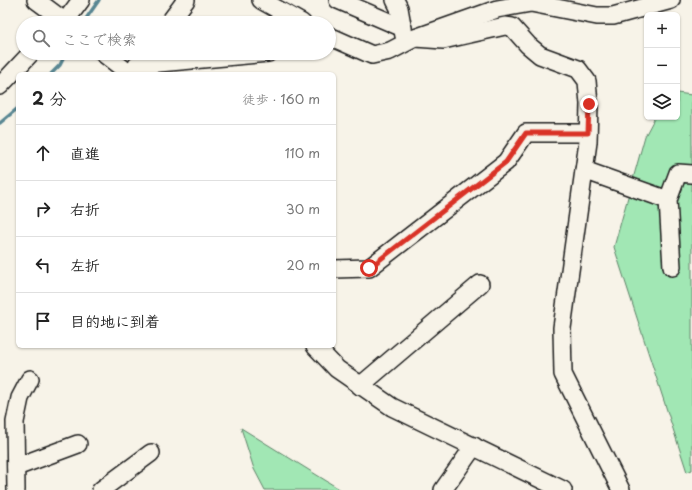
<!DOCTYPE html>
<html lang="ja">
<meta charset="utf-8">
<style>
body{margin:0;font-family:"Playpen Sans","Klee One",sans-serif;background:#f2f2f2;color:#222}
.controls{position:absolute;right:12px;top:12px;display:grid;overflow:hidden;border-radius:6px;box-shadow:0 1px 3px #0004}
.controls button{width:36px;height:36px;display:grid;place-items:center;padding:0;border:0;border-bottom:1px solid #e0e0e0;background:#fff;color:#222;font:20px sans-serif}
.stop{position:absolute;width:12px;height:12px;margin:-9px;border:3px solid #d93025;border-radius:50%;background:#fff}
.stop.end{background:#d93025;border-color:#fff;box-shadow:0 1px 4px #0008}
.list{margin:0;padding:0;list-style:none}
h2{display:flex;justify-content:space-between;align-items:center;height:52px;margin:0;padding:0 16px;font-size:17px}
h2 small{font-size:13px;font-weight:400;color:#767676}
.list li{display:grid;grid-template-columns:26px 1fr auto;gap:12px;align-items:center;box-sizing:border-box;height:56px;padding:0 16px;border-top:1px solid #e0e0e0}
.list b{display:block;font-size:15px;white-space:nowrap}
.list em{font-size:13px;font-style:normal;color:#767676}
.icon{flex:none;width:22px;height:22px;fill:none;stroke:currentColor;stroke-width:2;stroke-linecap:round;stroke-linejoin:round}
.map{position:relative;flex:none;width:692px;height:490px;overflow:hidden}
.search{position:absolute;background:#fff;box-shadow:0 1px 3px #0004;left:16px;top:16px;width:320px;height:44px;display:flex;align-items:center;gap:10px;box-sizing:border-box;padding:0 14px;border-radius:22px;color:#767676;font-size:15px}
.panel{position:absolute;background:#fff;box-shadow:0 1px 3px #0004;left:16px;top:72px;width:320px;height:276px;border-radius:6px}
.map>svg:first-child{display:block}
.green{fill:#a1e7b4;stroke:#5e8268}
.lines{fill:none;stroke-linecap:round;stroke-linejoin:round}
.stream{stroke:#598692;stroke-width:3.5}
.minor-casing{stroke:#1c1c1c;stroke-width:20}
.minor{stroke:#f7f3e8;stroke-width:17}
.route{stroke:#d93025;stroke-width:5}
</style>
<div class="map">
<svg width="692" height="490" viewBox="0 0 692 490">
<rect width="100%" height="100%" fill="#f7f3e8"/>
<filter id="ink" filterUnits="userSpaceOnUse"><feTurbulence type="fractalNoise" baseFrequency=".025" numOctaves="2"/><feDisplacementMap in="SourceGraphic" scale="8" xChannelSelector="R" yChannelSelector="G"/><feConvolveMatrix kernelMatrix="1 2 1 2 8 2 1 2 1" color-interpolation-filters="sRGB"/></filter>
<g filter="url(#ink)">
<g class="green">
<polygon points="677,93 692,95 692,470 687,472 614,247 645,136 655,117 677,117"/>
<polygon points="241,428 341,490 265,490 254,469"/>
</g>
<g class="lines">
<g class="stream">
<polyline points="83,23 99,0"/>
<polyline points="51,74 60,65 66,53"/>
<polyline points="0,123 18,108"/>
</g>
<defs>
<g id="minor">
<polyline points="36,0 67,23"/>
<polyline points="261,0 302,23"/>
<polyline points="338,0 403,28"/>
<polyline points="395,0 399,8 404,36"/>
<polyline points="64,23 81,0"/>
<polyline points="169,23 186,0"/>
<polyline points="329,36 372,55 390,51 415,38 497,9 531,3 597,16 613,16 671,0"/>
<polyline points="415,38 443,40 505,26 512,27 528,45 540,55 578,69 587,81 589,104 588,142 562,328 563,374 621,490"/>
<polyline points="103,53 130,74"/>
<polyline points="137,65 268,53"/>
<polyline points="0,86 31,53"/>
<polyline points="584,170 668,200"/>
<polyline points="672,267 668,200 678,173 692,174"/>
<polyline points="334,269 369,268 506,162 526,133 588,133"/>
<polyline points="315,346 337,369 392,407 563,490"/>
<polyline points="360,386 480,284"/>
<polyline points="16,467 78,444"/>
<polyline points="16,490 15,422 20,398 30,379"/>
<polyline points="101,490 151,453"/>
<polyline points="443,490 474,446"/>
</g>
</defs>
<use href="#minor" class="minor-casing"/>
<use href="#minor" class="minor"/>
</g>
</g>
<g class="lines" filter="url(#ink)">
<polyline class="route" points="369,268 506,162 526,133 588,133 589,104"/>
</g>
</svg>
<div class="controls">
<button>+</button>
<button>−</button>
<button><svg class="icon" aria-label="layers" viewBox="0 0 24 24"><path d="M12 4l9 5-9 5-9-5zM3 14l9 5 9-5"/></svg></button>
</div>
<div class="stop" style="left:369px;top:268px"></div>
<div class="stop end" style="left:589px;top:104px"></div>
<div class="search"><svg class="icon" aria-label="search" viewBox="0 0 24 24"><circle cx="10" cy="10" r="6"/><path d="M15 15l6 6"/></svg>ここで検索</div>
<section class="panel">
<h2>2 分<small>徒歩 · 160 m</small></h2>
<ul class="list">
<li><svg class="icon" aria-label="ahead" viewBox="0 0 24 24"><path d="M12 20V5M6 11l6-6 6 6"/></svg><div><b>直進</b></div><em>110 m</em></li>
<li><svg class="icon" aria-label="right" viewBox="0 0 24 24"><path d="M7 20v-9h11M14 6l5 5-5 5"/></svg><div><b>右折</b></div><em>30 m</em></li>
<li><svg class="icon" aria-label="left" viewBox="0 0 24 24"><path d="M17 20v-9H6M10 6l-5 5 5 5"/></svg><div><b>左折</b></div><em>20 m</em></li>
<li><svg class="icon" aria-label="arrive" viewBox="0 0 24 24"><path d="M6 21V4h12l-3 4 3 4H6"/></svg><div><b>目的地に到着</b></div></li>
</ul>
</section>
</div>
